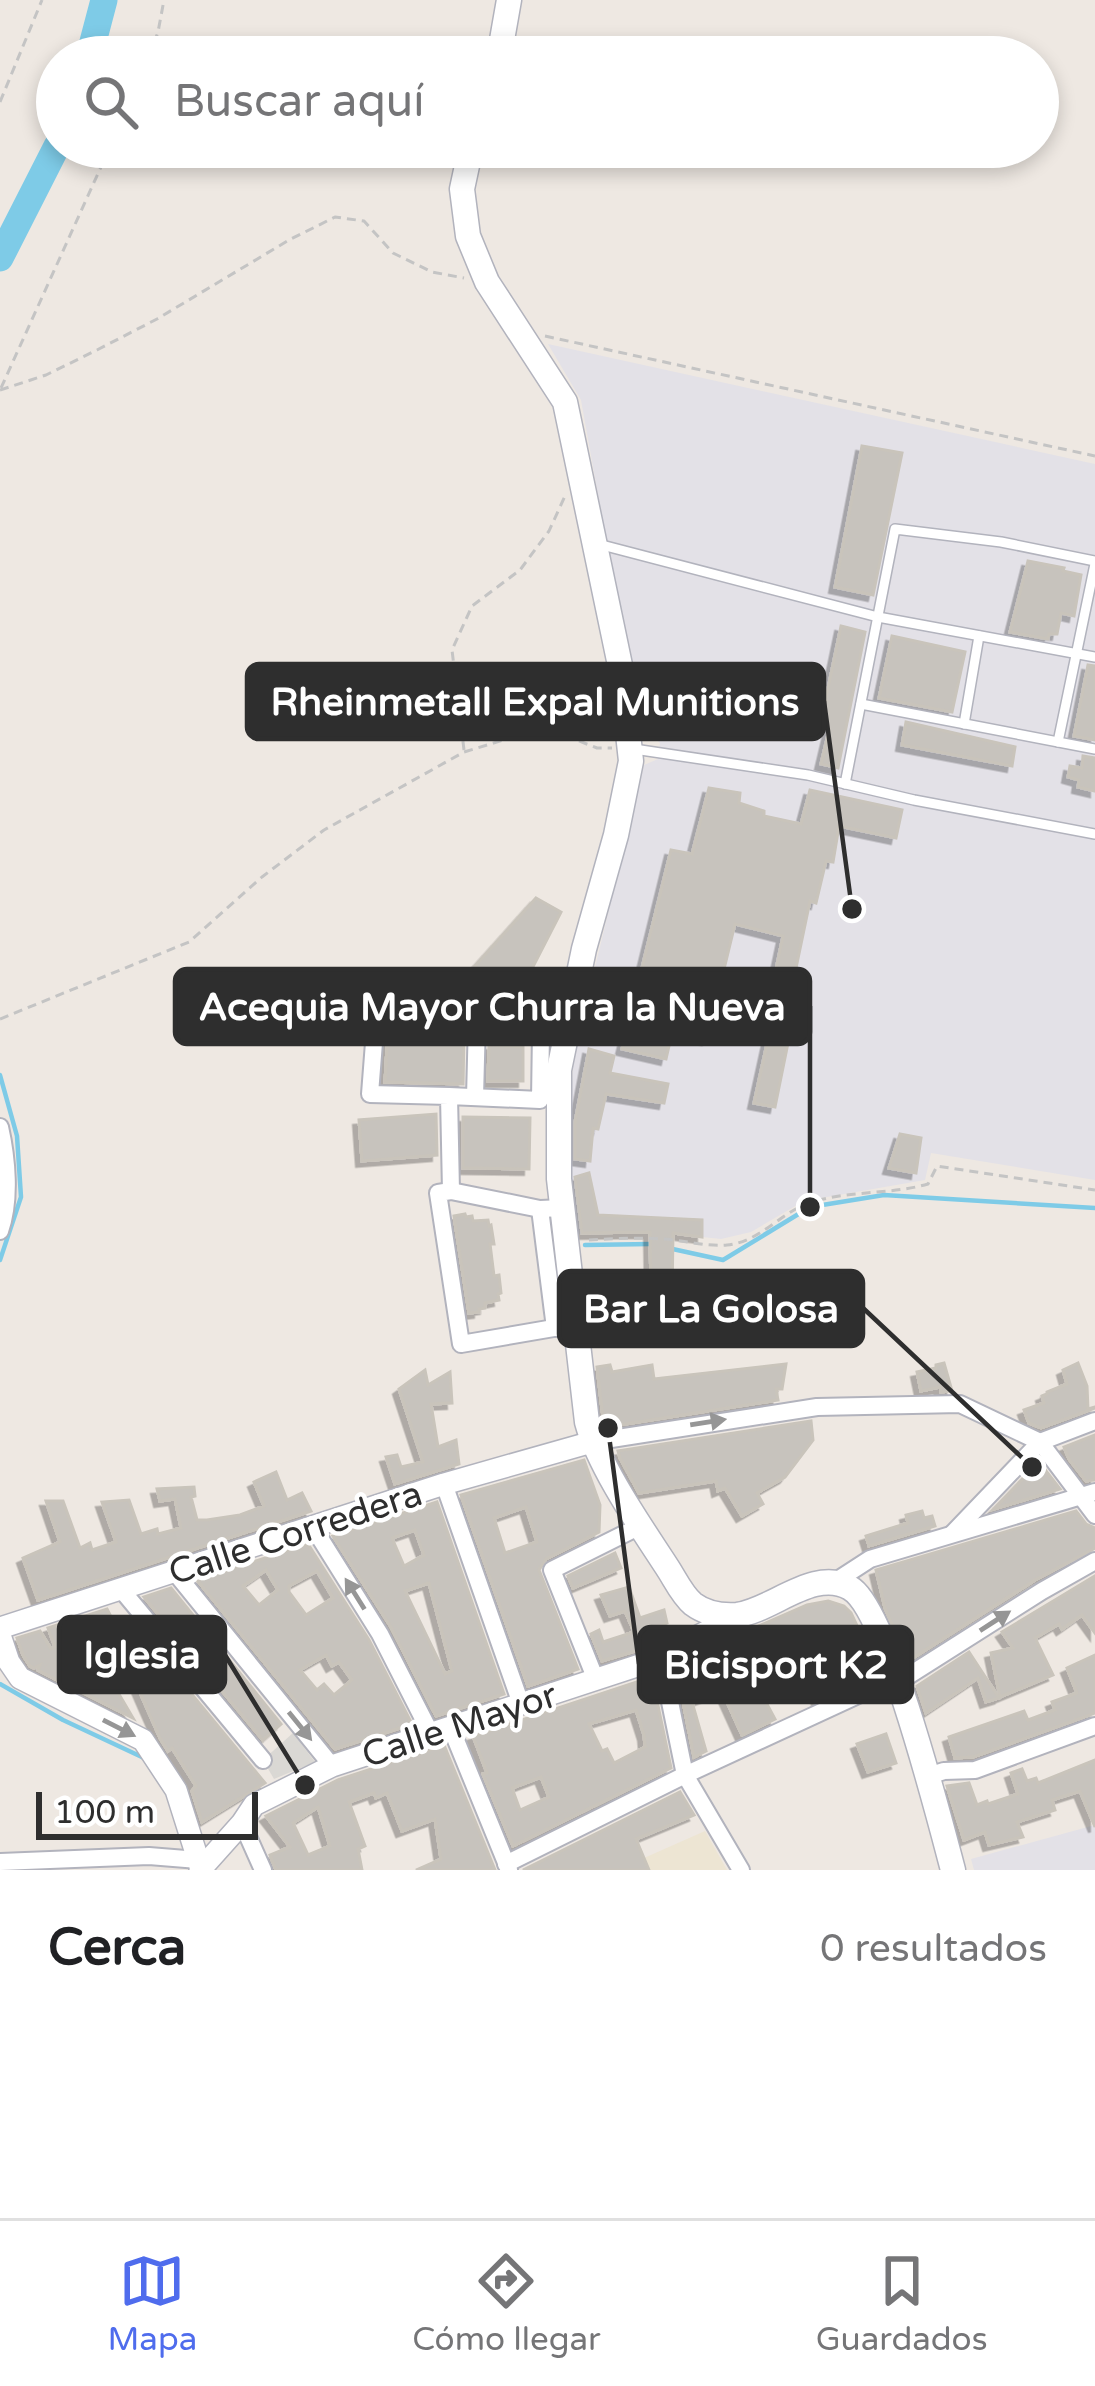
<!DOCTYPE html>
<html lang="es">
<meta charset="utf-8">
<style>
body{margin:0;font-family:"Varela Round",sans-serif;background:#f6f6f6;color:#202124}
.scale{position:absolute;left:36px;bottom:30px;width:222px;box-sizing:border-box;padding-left:12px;border:6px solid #2e2e2e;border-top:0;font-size:33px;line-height:42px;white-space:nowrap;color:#2e2e2e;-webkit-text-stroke:9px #fff;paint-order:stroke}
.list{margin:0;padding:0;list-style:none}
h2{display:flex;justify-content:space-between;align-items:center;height:156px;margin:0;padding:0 48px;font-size:51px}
h2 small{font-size:39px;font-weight:400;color:#757577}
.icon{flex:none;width:66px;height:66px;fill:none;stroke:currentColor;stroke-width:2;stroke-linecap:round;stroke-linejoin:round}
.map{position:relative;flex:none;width:1095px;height:1870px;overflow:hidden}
.search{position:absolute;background:#fff;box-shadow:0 6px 18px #0003;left:36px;right:36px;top:36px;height:132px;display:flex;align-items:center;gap:30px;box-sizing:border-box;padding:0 42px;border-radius:66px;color:#757577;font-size:45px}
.sheet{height:348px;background:#fff}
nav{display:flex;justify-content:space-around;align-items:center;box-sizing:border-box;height:168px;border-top:3px solid #e0e0e0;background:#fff;font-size:33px;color:#757577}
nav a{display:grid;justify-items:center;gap:6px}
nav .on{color:#4f6ced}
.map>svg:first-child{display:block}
.industrial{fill:#e3e1e7}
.education{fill:#ede5d3}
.plaza{fill:#dad8d4}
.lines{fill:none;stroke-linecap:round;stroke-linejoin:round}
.stream{stroke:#7ecbe7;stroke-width:4.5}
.river{stroke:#7ecbe7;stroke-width:27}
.building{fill:#c7c3bd;stroke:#c9c4bb;stroke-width:3;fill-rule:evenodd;filter:url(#shadow)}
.service-casing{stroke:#b2b3bd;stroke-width:12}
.minor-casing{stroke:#b2b3bd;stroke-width:20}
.tertiary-casing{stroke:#b2b3bd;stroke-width:24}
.secondary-casing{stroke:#b2b3bd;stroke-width:27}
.path{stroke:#c4c4c4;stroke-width:3;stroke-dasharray:9 6;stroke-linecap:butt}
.service{stroke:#fff;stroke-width:9}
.minor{stroke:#fff;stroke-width:16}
.tertiary{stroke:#fff;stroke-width:21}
.secondary{stroke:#fff;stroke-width:24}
.oneway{fill:#969696}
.labels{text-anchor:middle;stroke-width:9;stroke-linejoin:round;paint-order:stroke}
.street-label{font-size:36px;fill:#2e2e2e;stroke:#fff}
.leader{fill:none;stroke:#2e2e2e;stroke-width:4.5}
.callout-dot{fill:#2e2e2e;stroke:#fff;stroke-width:4.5}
.callout{fill:#2e2e2e;stroke:#2e2e2e;stroke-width:4.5}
.callout-label{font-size:39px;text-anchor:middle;font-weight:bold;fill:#fff}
</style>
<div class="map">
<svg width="1095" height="1870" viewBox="0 0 1095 1870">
<defs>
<filter id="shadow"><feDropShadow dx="-5.5" dy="5.5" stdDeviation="0" flood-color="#0004"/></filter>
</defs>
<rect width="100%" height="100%" fill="#eee8e2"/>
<g class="industrial">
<polygon points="548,344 1095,464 1095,1180 931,1153 925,1180 804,1201 751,1232 721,1239 656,1232 577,1234 566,1162 574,1054 644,765 658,759 660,743 639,723 581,400"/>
<polygon points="1095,1825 1095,1870 974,1870 971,1859"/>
</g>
<polygon class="education" points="705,1831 727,1870 621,1870 644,1858"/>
<polygon class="plaza" points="293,1733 315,1762 274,1779 263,1760"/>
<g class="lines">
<g class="stream">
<polyline points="0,1075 17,1136 21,1197 0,1260"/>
<polyline points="585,1245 651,1244"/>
<polyline points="668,1248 723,1260 810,1207 884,1195 1095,1208"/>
<polyline points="0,1684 63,1720 144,1758"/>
</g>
<g class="river">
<polyline points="89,57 104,0"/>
<polyline points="0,258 57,146"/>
</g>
</g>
<g class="building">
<polygon points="862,446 902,453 873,595 835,587"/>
<polygon points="1028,561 1064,568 1063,571 1081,575 1074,616 1061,613 1057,634 1049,634 1048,639 1010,632"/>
<polygon points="841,626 865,632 838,768 821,764 829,730 735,711 739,691 824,708"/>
<polygon points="892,636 965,652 952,712 879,698"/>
<polygon points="1088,665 1095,666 1095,740 1074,736"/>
<polygon points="906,722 1015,747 1012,766 902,745"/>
<polygon points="1083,756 1095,758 1095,791 1078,787 1079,780 1068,777 1070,766 1082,768"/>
<polygon points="709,788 740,793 739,803 764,811 764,816 801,824 810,790 902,810 896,838 839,826 833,862 826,861 816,903 810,901 786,1016 767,1012 783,936 735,924 707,1039 672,1033 666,1059 622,1049 671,850 692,854"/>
<polygon points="536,898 561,912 521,990 465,977"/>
<polygon points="388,1030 464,1032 463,1084 385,1082"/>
<polygon points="768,1039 788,1043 775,1107 754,1103"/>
<polygon points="489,1045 523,1047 523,1081 488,1081"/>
<polygon points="589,1049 614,1056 610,1073 668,1084 664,1103 606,1094 598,1129 593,1128 590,1161 575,1159 575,1122"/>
<polygon points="436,1114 437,1155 362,1161 359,1120"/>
<polygon points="463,1117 530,1118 529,1169 463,1168"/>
<polygon points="900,1134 921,1138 916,1173 889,1168"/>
<polygon points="589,1173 598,1215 702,1220 702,1237 673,1233 672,1295 651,1296 650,1232 582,1233 575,1177"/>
<polygon points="465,1214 466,1217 472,1216 473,1221 488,1220 489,1226 491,1225 494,1244 490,1244 494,1276 499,1275 501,1293 498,1294 499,1300 485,1303 485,1308 479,1309 479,1312 469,1313 454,1216"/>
<polygon points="944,1363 952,1391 941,1392 940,1387 921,1391 917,1372 936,1368 936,1365"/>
<polygon points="1078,1363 1087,1386 1088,1409 1095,1407 1095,1408 1041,1428 1029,1423 1024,1410 1044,1403 1042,1396 1047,1394 1047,1392 1067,1384 1063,1370"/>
<polygon points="786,1364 782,1389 776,1389 778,1400 606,1427 603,1418 597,1367 610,1365 612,1372 652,1365 654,1379"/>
<polygon points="425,1370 428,1385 450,1372 452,1403 431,1404 438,1447 456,1440 459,1464 395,1484 386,1457 397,1455 401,1467 423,1462 399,1389"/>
<polygon points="811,1421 813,1440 785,1477 757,1493 763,1504 742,1516 725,1488 718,1491 716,1481 639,1493 620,1458 618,1451"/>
<polygon points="1095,1435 1095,1480 1086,1481 1069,1459 1064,1447"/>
<path d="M584,1460L600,1505L599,1532L546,1559L539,1570L578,1669L528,1686L461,1495ZM526,1507L537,1542L505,1553L494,1518Z"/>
<polygon points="1039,1462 1060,1489 994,1509"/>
<polygon points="276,1472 287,1500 302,1493 311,1511 38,1600 23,1558 60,1542 46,1501 63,1501 80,1548 90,1543 92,1550 116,1542 102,1502 129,1500 141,1534 157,1529 158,1534 181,1528 175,1499 160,1501 157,1489 194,1487 195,1496 191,1497 197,1520 207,1520 240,1515 264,1506 254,1482"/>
<path d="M437,1502L504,1694L436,1716L391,1627L333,1536ZM415,1530L424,1555L404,1566L392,1538ZM429,1583L452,1671L445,1674L405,1591Z"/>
<polygon points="922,1511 924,1518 932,1516 935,1526 869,1546 866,1536 908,1523 906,1515"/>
<polygon points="1076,1511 1086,1524 1095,1528 1095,1548 1035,1580 908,1661 885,1608 876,1570"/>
<path d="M308,1544L369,1640L412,1724L335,1749L197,1580ZM266,1570L278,1590L259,1605L243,1586ZM317,1571L333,1598L306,1615L289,1592V1586ZM326,1655L332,1666L339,1662L352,1680L334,1695L324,1684L317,1690L300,1670Z"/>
<polygon points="615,1553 621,1568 573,1588 568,1576"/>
<polygon points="1095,1576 1095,1633 1082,1615 1062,1629 1059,1624 1035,1638 1053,1675 1000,1697 991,1653 1013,1648 1002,1632"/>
<polygon points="629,1587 640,1618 664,1610 667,1623 662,1625 666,1637 648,1647 602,1661 591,1634 599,1630 603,1642 634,1632 625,1611 610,1616 601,1595"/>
<polygon points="171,1588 281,1724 263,1740 144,1597"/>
<polygon points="828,1601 844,1606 851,1613 860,1632 873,1674 818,1700 809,1679 836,1668 820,1630 793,1641 800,1659 774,1671 780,1684 761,1693 775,1719 742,1735 722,1691 692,1702 706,1751 694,1757 676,1666 705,1652 706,1649 807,1605"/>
<polygon points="107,1609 123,1640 137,1628 265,1783 202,1822 192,1791 196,1786 172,1748 168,1751 160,1738 124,1656 95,1673 88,1659 57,1680 38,1670 40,1665 34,1668 30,1666 23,1655 17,1638 40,1631 51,1649 55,1647 48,1628"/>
<polygon points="969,1652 999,1698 986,1702 978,1678 926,1713 917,1686"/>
<polygon points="1095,1655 1095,1713 973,1757 955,1758 949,1737 1024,1711 1028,1720 1055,1710 1052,1702 1077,1693 1067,1668"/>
<polygon points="106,1672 133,1718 80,1691"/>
<path d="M652,1677L671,1768L513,1846L483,1774L487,1773L473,1736ZM636,1710L644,1735L645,1747L614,1763L607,1749L602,1751L589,1724ZM541,1777L549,1797L520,1810L512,1788Z"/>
<polygon points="886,1734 896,1763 868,1772 857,1744"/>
<path d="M444,1745L495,1870H416L441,1859L435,1819L402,1831L387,1793L376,1798L374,1793L349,1802L365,1846L358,1849L362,1870H276L270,1855L290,1847L266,1816L338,1780ZM318,1807L330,1846L308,1855L293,1823Z"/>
<polygon points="1095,1760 1095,1827 1080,1791 1052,1800 1055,1810 1017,1822 1023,1837 989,1845 985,1832 964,1840 947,1786 969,1783 977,1805 987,1801 988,1804 1018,1794 1011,1773 1022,1769 1027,1781 1036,1778 1038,1783"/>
<polygon points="680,1792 694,1815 636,1839 649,1870 523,1870"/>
</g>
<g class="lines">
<defs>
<g id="service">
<polyline points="598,544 878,617 1095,657"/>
<polyline points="861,704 1095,749"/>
<polyline points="964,724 979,636"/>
<polyline points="1058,742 1095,564"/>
<polyline points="634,749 808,775 914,800 1095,834"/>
<polyline points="845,784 895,529 1001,542 1095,561"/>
</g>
<g id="minor">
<polyline points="449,1096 370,1094 377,1004 541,1031 540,1100 449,1096 451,1191"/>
<polyline points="475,1097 477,1021"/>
<path d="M0,1127C7,1158 11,1200 0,1231"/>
<polyline points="563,1208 540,1209 451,1191 438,1193 461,1344 577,1324"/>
<polyline points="540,1209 555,1328"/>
<polyline points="592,1442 817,1407 960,1404 1040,1442 1095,1515"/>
<polyline points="444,1484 521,1704"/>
<polyline points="313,1527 380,1634 431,1734"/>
<polyline points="953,1533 1040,1442 1095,1421"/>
<polyline points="173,1570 332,1766"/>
<polyline points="833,1583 870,1559 1095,1492"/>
<polyline points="120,1588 263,1760"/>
<polyline points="661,1658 685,1775 741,1870"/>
<polyline points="596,1680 552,1570 640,1526"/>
<polyline points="451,1728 509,1870"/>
<polyline points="928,1776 944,1771 975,1770 1095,1726"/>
<polyline points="242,1823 263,1870"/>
<polyline points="0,1862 149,1856 198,1860"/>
<polyline points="506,1864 685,1775 895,1678 908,1676 1042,1591 1095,1561"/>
</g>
<g id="tertiary">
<polyline points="0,1628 444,1484 592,1442"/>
<polyline points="0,1635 9,1662 20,1678 143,1740 176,1790 201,1869"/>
<polyline points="200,1870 242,1823 254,1805 332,1766 661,1658 686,1642 740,1615"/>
</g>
<g id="secondary">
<polyline points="499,57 509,0"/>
<path d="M471,147L462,189L468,236L487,282L565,402L621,670L631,761L616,835L584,949L559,1070V1179L587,1422C599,1467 641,1527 667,1567C675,1579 682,1595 693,1604C705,1613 722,1616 737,1615C772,1611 814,1567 850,1588C886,1608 940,1821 953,1870"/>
</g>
</defs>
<use href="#service" class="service-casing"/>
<use href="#minor" class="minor-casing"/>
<use href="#tertiary" class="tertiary-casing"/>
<use href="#secondary" class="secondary-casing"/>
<g class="path">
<polyline points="149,57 158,32 164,0"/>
<polyline points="0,102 42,0"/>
<polyline points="545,336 1095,456"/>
<polyline points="1,388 110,147"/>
<polyline points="0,390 46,375 97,350 157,319 289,240 335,217 364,221 393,253 432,272 464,278"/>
<polyline points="464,750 452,650 472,606 520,570 549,531 565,496"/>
<polyline points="0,1019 189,942 262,877 324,830 464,752 530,732 551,730 597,748 612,748"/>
<path d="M589,1240C613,1239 638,1237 663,1239C683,1240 707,1247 727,1245C760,1242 780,1213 809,1203C848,1190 890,1195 928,1184L937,1166L1095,1190"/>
</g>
<use href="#service" class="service"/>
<use href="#minor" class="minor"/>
<use href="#tertiary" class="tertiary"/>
<use href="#secondary" class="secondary"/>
</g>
<defs><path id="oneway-solid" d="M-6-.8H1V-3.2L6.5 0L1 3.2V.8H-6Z" transform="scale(3)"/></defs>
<g class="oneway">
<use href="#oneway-solid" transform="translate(708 1422) rotate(-9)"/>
<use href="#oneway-solid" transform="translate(355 1594) rotate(-122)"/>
<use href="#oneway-solid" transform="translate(995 1621) rotate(-33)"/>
<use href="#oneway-solid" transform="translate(300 1726) rotate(51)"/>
<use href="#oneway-solid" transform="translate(119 1728) rotate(27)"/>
</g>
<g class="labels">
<g class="street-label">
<text transform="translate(295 1532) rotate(-18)" y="13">Calle Corredera</text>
<text transform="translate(459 1724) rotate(-18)" y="13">Calle Mayor</text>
</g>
</g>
<path class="leader" d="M852 909L824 701M810 1207L810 1006M1032 1467L863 1308M305 1785L225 1655M608 1428L639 1664"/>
<g class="callout-dot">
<circle cx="852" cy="909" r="12"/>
<circle cx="810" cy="1207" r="12"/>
<circle cx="1032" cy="1467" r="12"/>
<circle cx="305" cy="1785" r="12"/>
<circle cx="608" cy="1428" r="12"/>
</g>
<g class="callout">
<rect x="247" y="664" width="577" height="75" rx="12"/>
<rect x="175" y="969" width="635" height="75" rx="12"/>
<rect x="559" y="1271" width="304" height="75" rx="12"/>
<rect x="59" y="1617" width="166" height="75" rx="12"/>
<rect x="639" y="1627" width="273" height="75" rx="12"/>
</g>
<g class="callout-label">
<text x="535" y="715">Rheinmetall Expal Munitions</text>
<text x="492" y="1020">Acequia Mayor Churra la Nueva</text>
<text x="711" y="1322">Bar La Golosa</text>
<text x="142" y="1668">Iglesia</text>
<text x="776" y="1678">Bicisport K2</text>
</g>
</svg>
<div class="scale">100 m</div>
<div class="search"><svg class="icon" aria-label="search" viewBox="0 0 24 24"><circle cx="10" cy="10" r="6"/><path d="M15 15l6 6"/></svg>Buscar aquí</div>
</div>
<section class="sheet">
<h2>Cerca<small>0 resultados</small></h2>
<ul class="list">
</ul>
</section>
<nav>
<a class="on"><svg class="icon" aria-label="map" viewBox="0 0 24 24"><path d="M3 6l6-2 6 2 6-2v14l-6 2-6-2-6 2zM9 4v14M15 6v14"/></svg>Mapa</a>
<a><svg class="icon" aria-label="directions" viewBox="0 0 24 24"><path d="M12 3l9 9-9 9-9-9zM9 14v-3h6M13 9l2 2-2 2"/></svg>Cómo llegar</a>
<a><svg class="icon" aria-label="saved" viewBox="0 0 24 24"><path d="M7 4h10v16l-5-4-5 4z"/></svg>Guardados</a>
</nav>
